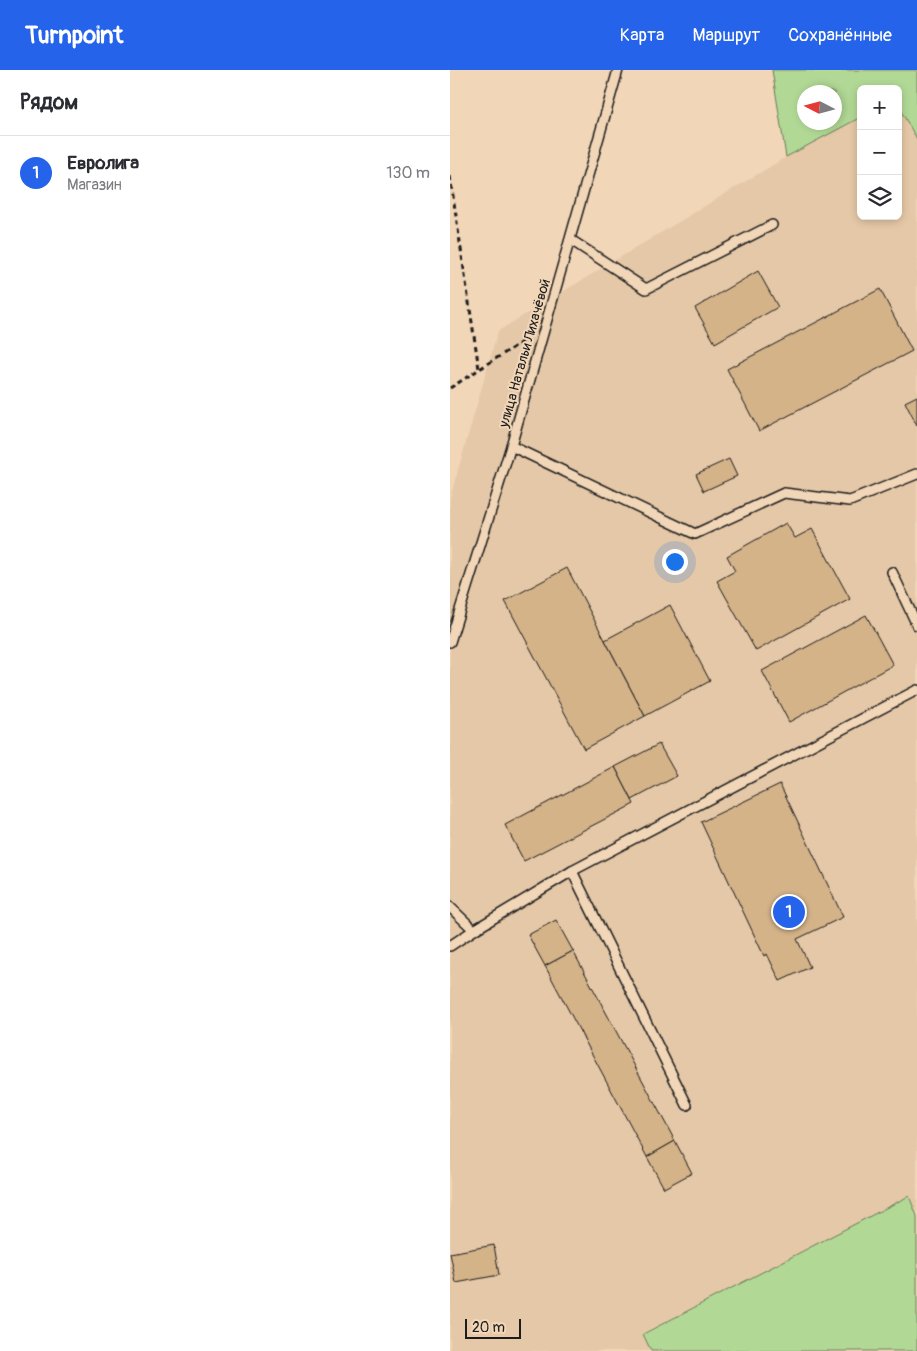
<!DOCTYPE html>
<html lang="ru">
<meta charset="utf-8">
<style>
body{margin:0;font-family:Pangolin,sans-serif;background:#f7f7f7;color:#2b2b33}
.controls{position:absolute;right:15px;top:15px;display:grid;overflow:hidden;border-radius:8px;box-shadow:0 2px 8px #0003}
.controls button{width:45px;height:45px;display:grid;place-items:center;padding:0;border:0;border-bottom:1px solid #e1e1e2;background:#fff;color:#2b2b33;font:25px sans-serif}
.compass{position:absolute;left:347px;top:15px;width:45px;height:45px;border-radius:50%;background:#fff;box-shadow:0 2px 8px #0003;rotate:276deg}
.scale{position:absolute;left:15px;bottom:12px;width:56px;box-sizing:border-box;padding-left:5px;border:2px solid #1c1c1c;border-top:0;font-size:14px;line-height:18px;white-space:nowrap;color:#1c1c1c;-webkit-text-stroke:4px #f2d6b8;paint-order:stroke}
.you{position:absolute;left:224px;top:491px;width:18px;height:18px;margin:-12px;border:4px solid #fff;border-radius:50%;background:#1a73e8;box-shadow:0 0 0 8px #1a73e833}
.badge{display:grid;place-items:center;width:32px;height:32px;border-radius:50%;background:#2563eb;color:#fff;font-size:16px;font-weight:700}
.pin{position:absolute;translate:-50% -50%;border:2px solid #fff;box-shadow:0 1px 5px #0006}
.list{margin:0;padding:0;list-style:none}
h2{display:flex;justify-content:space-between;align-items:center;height:65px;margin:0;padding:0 20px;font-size:21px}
h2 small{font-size:16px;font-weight:400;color:#7c7c81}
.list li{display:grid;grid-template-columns:32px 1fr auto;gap:15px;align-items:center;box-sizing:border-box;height:75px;padding:0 20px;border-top:1px solid #e1e1e2}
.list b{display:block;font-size:19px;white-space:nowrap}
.list p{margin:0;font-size:16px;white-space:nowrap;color:#7c7c81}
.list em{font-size:16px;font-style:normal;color:#7c7c81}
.icon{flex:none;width:28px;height:28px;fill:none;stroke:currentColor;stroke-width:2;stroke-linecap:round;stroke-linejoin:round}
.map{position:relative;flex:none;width:467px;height:1281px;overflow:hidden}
header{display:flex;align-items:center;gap:30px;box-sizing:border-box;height:70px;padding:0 25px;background:#2563eb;color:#fff}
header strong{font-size:24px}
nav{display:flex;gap:28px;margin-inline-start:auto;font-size:18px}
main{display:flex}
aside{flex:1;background:#fff}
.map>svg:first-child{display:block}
.built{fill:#e5c8a7}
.green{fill:#b1d995;stroke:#667a58;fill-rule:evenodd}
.building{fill:#d4b389;stroke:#1c1c1c}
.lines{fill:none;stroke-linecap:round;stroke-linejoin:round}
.service-casing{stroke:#1c1c1c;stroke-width:12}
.path{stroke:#1c1c1c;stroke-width:3;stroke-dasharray:5 4;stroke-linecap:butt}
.service{stroke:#f2d6b8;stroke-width:9}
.labels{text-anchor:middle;stroke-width:4;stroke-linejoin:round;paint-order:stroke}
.street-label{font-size:14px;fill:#1c1c1c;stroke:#f2d6b8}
</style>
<header>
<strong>Turnpoint</strong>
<nav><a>Карта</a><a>Маршрут</a><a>Сохранённые</a></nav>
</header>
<main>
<aside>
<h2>Рядом<small></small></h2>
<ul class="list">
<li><span class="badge">1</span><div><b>Евролига</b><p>Магазин</p></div><em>130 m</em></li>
</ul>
</aside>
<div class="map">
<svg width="467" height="1281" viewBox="0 0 467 1281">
<rect width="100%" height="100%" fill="#f2d6b8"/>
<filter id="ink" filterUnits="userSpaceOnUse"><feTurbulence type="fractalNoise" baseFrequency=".02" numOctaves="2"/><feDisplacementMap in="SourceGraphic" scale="10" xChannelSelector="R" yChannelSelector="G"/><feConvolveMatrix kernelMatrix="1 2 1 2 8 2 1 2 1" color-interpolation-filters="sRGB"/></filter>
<g filter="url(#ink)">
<polygon class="built" points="448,36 467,69 467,1146 459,1127 193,1263 201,1281 0,1281 0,428 48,261 336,87 411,47 411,146 448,146"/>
<g class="green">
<path d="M322,0H467V69L448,36V19H411V47L336,87ZM354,22H384V52H354Z"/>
<polygon points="459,1126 467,1146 467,1281 201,1281 193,1264"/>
</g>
<g class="building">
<polygon points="308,201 328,237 265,273 245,238"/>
<polygon points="430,219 462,281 309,361 277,299"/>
<polygon points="467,326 467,356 455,332"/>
<polygon points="279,389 287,406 254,421 246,404"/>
<polygon points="336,453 345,468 362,459 400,529 306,581 267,511 285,501 277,486"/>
<polygon points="117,498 195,646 134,679 55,531"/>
<polygon points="220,535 260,611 195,646 155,570"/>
<polygon points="416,545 443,595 339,652 312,601"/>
<polygon points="209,674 227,706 182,730 165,697"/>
<polygon points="165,697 184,734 74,791 55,755"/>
<polygon points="330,714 393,847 347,869 360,897 330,911 317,884 314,886 251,752"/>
<polygon points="106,850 123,881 95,896 78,865"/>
<polygon points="123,881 225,1071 197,1087 95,896"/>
<polygon points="225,1071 242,1103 214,1118 197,1087"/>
<polygon points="44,1175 49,1205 6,1213 0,1183"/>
</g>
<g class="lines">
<defs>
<g id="service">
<polyline points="121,170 196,219 322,155"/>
<polyline points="61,376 245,464 334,423 400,431 467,404"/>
<polyline points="442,502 467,555"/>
<polyline points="0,572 61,376 168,0"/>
<polyline points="122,801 237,1035"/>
<polyline points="0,837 24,860 122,801 467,620"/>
<polyline points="0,876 24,860"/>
</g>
</defs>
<use href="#service" class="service-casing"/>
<g class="path">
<polyline points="0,106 29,299"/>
<polyline points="0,318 78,268"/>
</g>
<use href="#service" class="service"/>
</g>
</g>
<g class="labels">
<g class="street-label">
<text transform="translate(74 283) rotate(-74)" y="5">улица Натальи Лихачёвой</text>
</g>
</g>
</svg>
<div class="controls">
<button>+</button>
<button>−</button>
<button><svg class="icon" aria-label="layers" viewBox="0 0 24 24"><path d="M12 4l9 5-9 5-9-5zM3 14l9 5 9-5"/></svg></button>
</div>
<svg class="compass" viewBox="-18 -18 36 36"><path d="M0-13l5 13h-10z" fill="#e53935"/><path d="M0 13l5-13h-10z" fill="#7c7c81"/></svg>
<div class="scale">20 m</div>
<div class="you"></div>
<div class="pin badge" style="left:339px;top:842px">1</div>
</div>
</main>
